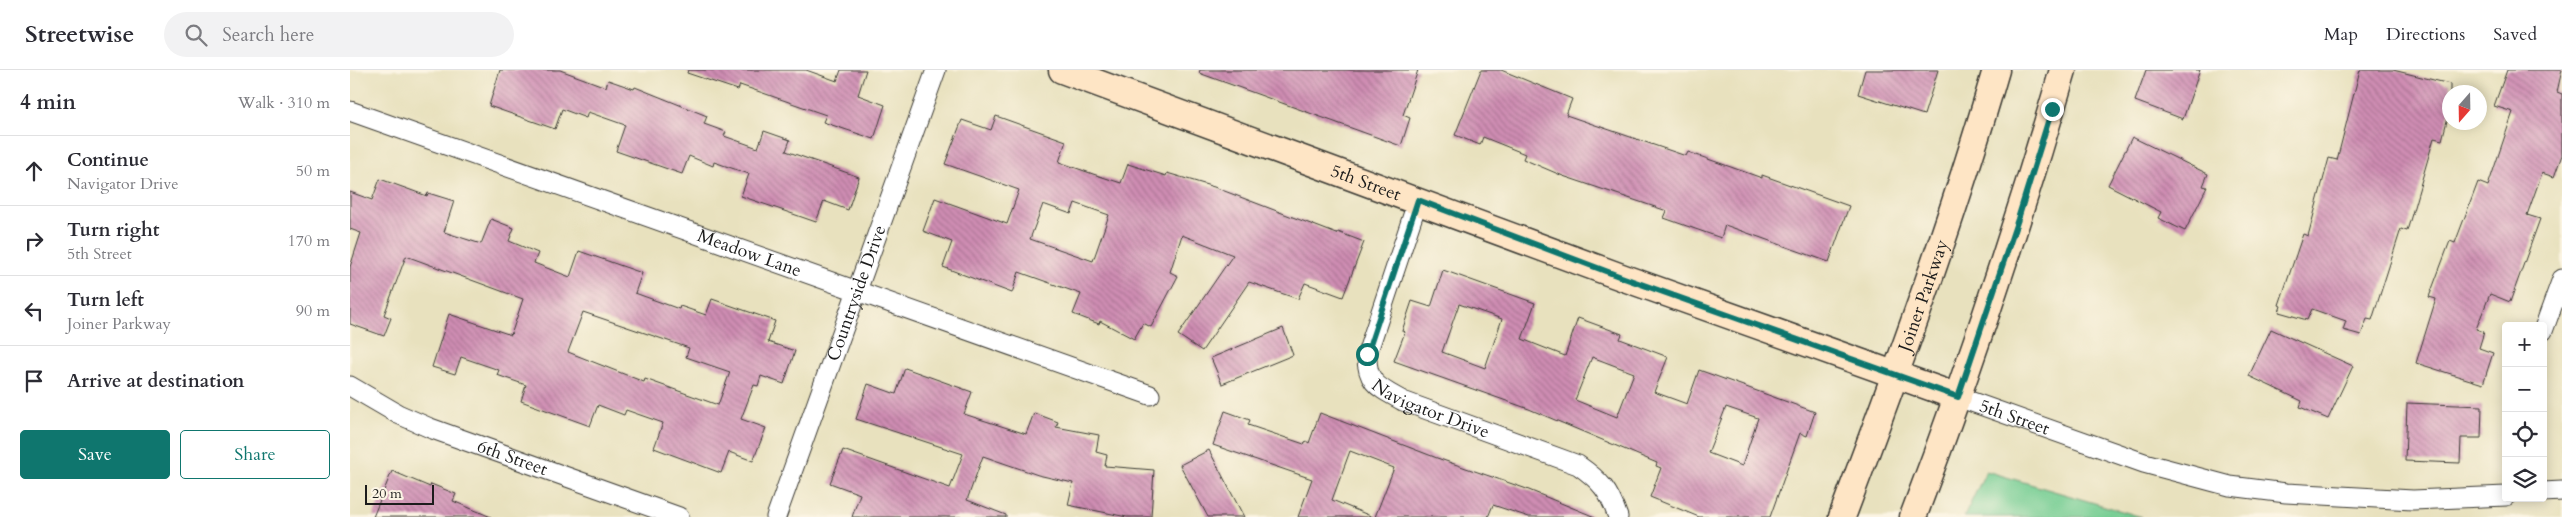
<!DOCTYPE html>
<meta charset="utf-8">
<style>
body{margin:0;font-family:Cardo,serif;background:#f2f2f3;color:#2b2b33}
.controls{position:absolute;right:15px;bottom:15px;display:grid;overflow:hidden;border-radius:5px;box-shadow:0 2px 12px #0003}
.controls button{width:45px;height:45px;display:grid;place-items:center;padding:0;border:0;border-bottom:1px solid #e1e1e2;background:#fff;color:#2b2b33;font:25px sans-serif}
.compass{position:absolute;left:2092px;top:15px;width:45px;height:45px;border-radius:50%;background:#fff;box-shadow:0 2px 12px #0003;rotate:200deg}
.scale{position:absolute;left:15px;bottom:12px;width:69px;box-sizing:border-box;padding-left:5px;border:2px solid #1c1c1c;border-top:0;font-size:14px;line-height:18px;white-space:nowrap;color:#1c1c1c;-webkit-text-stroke:4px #fcf5e5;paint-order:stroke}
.stop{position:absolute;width:15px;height:15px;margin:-11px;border:4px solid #0f766e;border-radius:50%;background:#fff}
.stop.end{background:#0f766e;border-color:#fff;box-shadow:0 1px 5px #0008}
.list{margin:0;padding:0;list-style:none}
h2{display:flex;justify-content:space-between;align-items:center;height:65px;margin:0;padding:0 20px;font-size:21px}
h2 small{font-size:16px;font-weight:400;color:#7c7c81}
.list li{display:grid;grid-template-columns:32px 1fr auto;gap:15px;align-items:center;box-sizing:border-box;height:70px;padding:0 20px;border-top:1px solid #e1e1e2}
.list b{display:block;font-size:19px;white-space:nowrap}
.list p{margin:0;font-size:16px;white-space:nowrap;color:#7c7c81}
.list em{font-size:16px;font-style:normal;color:#7c7c81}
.actions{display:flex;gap:10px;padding:15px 20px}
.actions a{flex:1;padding:11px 0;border:1px solid #0f766e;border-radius:5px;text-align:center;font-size:18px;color:#0f766e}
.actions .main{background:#0f766e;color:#fff}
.icon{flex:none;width:28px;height:28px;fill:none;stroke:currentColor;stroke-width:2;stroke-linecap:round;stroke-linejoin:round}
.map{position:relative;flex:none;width:2212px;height:447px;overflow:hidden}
header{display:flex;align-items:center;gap:30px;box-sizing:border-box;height:70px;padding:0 25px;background:#fff;border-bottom:1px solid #e1e1e2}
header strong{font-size:24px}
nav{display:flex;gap:28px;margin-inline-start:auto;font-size:18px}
.search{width:350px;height:45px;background:#f2f2f3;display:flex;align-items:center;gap:12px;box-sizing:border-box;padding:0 18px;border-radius:28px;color:#7c7c81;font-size:19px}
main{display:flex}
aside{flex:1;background:#fff}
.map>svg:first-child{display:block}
.green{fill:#75cd93;stroke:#487458}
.building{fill:url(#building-back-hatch);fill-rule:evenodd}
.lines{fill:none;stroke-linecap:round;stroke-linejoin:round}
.street-casing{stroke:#3b3a34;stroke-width:21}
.secondary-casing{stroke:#3b3a34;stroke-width:29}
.street{stroke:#fff;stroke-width:19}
.secondary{stroke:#fee5c5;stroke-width:26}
.route{stroke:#0f766e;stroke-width:6}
.labels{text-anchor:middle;stroke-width:4;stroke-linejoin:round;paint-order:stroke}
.street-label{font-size:18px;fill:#1c1c1c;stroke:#fcf5e5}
</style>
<header>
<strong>Streetwise</strong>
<div class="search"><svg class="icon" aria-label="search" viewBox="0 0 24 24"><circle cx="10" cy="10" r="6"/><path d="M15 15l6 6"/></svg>Search here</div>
<nav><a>Map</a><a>Directions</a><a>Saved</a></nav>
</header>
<main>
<aside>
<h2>4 min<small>Walk · 310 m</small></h2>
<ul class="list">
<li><svg class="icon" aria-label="ahead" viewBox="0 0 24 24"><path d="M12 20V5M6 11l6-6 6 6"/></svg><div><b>Continue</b><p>Navigator Drive</p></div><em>50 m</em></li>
<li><svg class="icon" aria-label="right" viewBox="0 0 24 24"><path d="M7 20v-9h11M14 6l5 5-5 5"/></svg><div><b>Turn right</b><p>5th Street</p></div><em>170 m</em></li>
<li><svg class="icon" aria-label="left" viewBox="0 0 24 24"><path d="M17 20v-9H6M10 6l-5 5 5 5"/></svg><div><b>Turn left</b><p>Joiner Parkway</p></div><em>90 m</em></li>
<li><svg class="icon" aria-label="arrive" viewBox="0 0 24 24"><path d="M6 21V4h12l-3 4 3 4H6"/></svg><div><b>Arrive at destination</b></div></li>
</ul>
<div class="actions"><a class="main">Save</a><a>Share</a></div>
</aside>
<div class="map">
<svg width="2212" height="447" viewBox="0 0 2212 447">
<defs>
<pattern id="building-back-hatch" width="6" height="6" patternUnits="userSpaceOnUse" patternTransform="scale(1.25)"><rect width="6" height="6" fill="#cf8db3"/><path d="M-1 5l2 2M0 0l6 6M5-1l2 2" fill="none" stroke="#a77291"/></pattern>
</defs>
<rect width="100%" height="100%" fill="#fcf5e5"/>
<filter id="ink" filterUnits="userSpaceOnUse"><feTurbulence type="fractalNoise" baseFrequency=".02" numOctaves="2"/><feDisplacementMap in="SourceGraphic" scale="10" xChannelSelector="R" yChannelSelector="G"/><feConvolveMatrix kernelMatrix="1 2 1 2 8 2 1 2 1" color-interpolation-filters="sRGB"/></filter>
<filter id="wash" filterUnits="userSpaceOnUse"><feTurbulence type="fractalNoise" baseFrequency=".0096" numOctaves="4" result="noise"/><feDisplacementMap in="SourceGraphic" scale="20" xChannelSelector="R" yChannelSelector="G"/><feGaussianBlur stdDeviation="1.12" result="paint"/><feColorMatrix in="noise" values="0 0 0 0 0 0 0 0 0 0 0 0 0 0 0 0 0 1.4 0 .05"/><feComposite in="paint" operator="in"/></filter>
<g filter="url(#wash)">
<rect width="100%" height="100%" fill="#e8e1be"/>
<polygon class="green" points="1636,401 1792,447 1614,447"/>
<g id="blocks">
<g class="building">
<polygon points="150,0 210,0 256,17 258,10 284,19 285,17 357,46 354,54 376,62 374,66 408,78 414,61 440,70 436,81 509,107 498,140 474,131 466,152 391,126 399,104 364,92 363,96 339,86 332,104 266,81 275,55 238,42 236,48 212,39 205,59 139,36"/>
<polygon points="338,0 456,0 487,11 491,0 516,0 508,25 535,35 524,69 473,52 476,45 390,15 388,20 337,3"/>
<polygon points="850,0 1068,0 1053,45 1060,48 1051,76 849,3"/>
<polygon points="1131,0 1151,0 1222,29 1216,45 1336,86 1338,82 1412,108 1412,105 1499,136 1479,192 1375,155 1371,168 1314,148 1317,141 1213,106 1173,89 1175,84 1133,67 1130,75 1105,65"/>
<polygon points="1515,0 1588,0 1574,45 1508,24"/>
<polygon points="1796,0 1850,0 1833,49 1785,31"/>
<polygon points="2010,0 2043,0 2100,14 2100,39 2092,70 2084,68 2057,161 2051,159 2022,250 2017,249 2011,265 1993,260 1996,251 1962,239 1957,250 1929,242 1931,236 1929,235 1953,164 1958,166 1979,88 1987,90"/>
<polygon points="2157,0 2212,0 2207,22 2212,24 2212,85 2204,107 2192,103 2177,145 2190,149 2160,232 2140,224 2126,259 2134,262 2129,278 2143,283 2133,314 2066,293 2086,229 2079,227 2100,171 2105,173 2128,112 2138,116 2163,42 2144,36"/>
<path d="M646,46L716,71L709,92L743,104L771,113L778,94L816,106L817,103L864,117L987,164L988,162L1014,172L993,227L955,213L948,229L899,212L852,281L828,265L883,185L832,165L820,202L828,206L801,257L793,253L784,269L750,251L749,254L723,244L731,224L669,202L662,223L593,197L602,172L573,161L585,128L657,154L669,120L595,94L612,50L641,60ZM725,133L759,145L743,191L680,169L693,134L721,144Z"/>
<polygon points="1782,67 1858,104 1853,116 1857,117 1835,161 1808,148 1811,142 1758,115"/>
<path d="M30,109L77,126L78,123L104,131L94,162L131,174L141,149L164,158L159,171L188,183L184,193L220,207L229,181L292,203L285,223L329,239L330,236L356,245L362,229L425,251L418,272L445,281L434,314L411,306L408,316L404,315L391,349L416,358L403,391L379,382L371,403L304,378L313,353L276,340L274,345L248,335L240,356L171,331L176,315L147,305L149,300L111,287L105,304L82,297L99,244L161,265L173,229L56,186L34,245L41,248L34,266L0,254V197L11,163L0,159V122L22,130ZM233,242L339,278L336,287L380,302L368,335L295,309L294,312L218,282Z"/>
<path d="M1093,200L1185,233L1172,269L1215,286L1228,248L1272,264L1270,269L1318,287L1304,322L1337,334L1349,300L1465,342L1457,366L1450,363L1420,447H1349L1300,427L1311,398L1306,396L1307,393L1179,339L1044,291L1055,262L1052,261L1062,231L1081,237ZM1109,234L1152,249L1135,298L1092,282ZM1242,287L1284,303L1267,347L1225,330ZM1376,337L1408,348L1392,396L1358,383Z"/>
<polygon points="933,258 943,285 872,314 861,288"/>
<polygon points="1921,259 2003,296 1978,349 1950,337 1952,331 1899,306"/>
<polygon points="555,298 622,322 614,344 676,364 684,343 708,352 706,357 749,365 746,382 757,385 755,396 804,400 801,447 777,447 718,435 723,413 688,405 633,386 617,430 656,445 656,447 502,447 510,424 480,413 493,380 600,418 613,384 506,349 518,314 546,324"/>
<polygon points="2057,333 2132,336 2131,368 2111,368 2110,393 2055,391"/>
<polygon points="875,341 900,350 898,355 954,374 956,371 959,373 970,343 1087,388 1174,418 1245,447 1179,447 1143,435 1138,447 1025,447 1044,398 1000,381 982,430 1023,447 948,447 962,409 863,375"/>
<polygon points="859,380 894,447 858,447 830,395"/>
<polygon points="42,401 80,417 81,414 106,424 103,431 141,447 23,447"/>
</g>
</g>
</g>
<g filter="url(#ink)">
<use href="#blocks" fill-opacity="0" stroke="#3b3a34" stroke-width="1"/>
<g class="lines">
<defs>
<g id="street">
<path id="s1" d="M0,41L800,325"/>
<path id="s2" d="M1068,130L1017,284C1016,314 1030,318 1053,331L1228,395C1251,411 1259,421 1268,447"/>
<polyline points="2193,261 2212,209"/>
<path id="s3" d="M0,316L48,344L80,358L329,447"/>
<path id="s4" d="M1608,327L1794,393L1880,416L1936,423L2063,430L2156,426"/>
<polyline points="2193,422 2212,421"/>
<path id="s5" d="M426,447L586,0"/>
</g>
<g id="secondary">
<path id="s6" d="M712,0L1274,208L1608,327"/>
<path id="s7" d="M1492,447C1548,299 1602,152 1646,0"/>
<path d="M1563,447C1619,300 1669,151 1713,0"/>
</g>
</defs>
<use href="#street" class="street-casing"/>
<use href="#secondary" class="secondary-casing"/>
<use href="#street" class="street"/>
<use href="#secondary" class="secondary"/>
</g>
</g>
<g class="lines" filter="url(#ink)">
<polyline class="route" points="1017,284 1068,130 1274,208 1608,327 1668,149 1702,39"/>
</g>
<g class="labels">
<g class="street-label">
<text dy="6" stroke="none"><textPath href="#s6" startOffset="324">5th Street</textPath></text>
<text dy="6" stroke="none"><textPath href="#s1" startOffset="424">Meadow Lane</textPath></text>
<text dy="6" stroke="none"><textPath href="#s5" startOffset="238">Countryside Drive</textPath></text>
<text dy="6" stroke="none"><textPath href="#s7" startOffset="236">Joiner Parkway</textPath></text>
<text dy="6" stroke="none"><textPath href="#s2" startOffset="255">Navigator Drive</textPath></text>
<text dy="6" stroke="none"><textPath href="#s4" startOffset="60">5th Street</textPath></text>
<text dy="6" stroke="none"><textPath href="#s3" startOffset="178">6th Street</textPath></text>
</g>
</g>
</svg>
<div class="controls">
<button>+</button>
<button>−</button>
<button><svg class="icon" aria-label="locate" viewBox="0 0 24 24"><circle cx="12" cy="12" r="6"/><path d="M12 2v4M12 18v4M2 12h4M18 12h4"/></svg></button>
<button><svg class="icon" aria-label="layers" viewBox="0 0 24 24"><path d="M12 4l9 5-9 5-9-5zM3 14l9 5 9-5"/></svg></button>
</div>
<svg class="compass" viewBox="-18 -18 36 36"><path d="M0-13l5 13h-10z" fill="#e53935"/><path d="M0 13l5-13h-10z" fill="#7c7c81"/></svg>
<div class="scale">20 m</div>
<div class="stop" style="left:1017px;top:284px"></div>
<div class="stop end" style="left:1702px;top:39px"></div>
</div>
</main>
